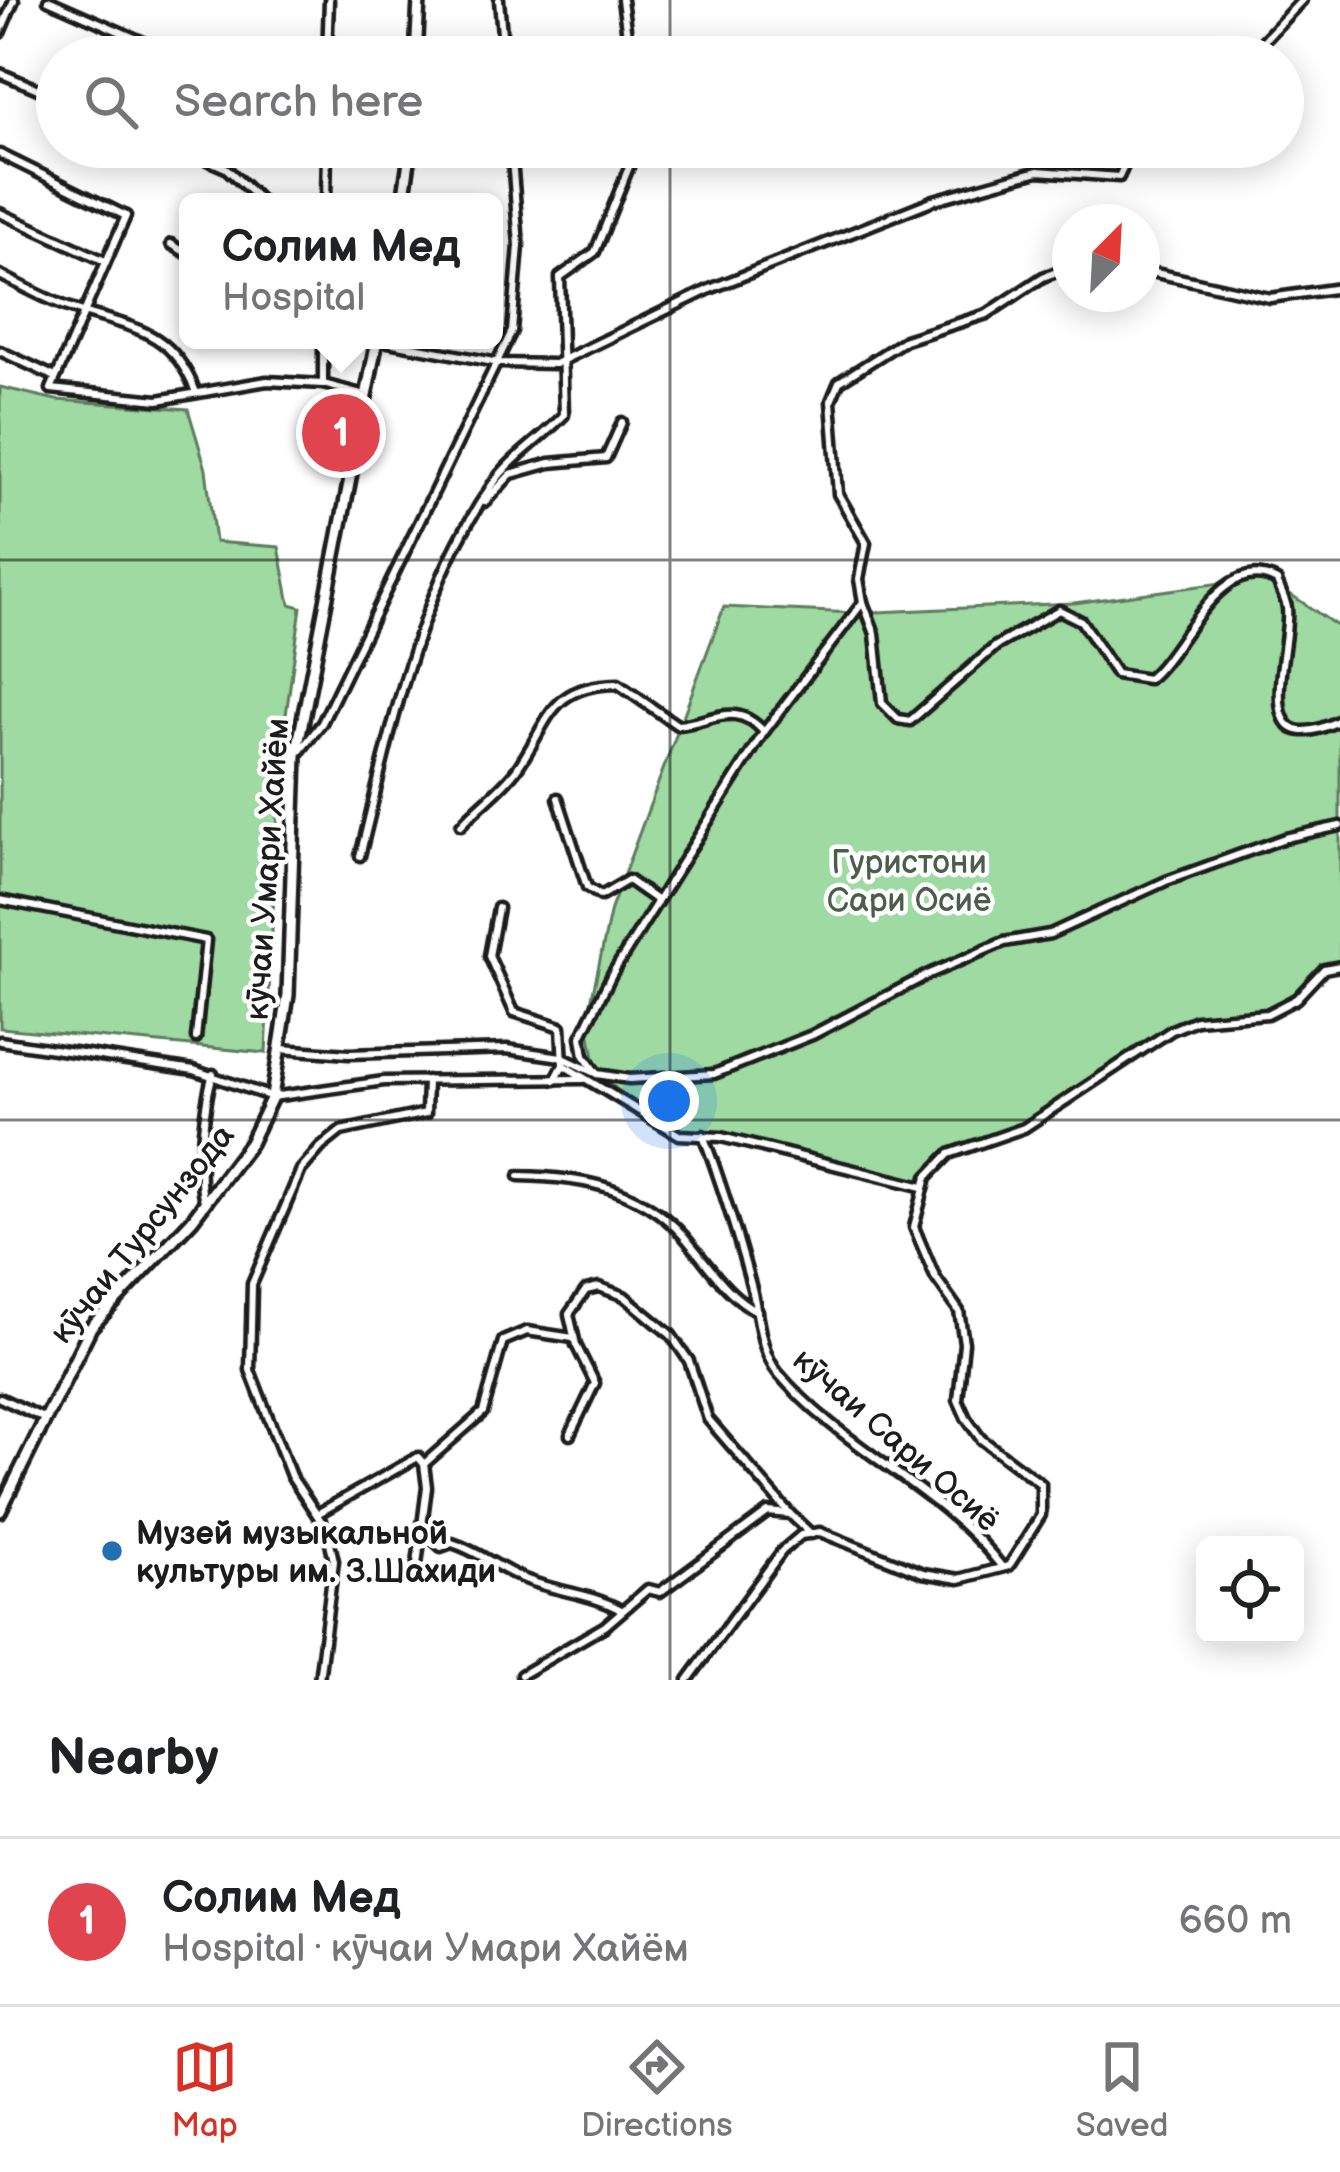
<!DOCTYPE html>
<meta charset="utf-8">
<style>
body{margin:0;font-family:"Balsamiq Sans",sans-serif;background:#f6f6f6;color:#202124}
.controls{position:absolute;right:36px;bottom:36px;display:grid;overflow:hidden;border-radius:18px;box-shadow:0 6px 30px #0003}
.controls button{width:108px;height:108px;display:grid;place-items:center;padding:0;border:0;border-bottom:3px solid #e0e0e0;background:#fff;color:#202124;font:60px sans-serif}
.compass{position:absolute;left:1052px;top:204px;width:108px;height:108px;border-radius:50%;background:#fff;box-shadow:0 6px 30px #0003;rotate:24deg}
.you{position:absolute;left:669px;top:1101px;width:42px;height:42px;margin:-30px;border:9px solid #fff;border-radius:50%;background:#1a73e8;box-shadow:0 0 0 18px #1a73e833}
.badge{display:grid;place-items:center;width:78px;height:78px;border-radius:50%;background:#d93025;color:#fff;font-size:39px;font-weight:700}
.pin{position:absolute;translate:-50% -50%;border:6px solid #fff;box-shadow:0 3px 12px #0006}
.popup{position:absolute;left:179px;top:193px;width:324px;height:156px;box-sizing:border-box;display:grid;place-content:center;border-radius:18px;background:#fff;filter:drop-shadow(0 3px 9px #0005);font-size:39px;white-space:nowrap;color:#757577}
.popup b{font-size:45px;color:#202124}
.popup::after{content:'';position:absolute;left:50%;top:100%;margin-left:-24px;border:24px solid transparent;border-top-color:#fff}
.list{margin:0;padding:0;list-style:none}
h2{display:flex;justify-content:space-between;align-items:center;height:156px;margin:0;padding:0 48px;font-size:51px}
h2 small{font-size:39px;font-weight:400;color:#757577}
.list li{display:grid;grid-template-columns:78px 1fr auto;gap:36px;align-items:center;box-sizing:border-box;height:168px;padding:0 48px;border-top:3px solid #e0e0e0}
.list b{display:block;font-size:45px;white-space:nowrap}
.list p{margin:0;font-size:39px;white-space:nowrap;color:#757577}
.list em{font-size:39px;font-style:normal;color:#757577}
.icon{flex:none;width:66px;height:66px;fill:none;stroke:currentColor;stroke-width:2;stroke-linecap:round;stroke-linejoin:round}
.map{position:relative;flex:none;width:1340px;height:1680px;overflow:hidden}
.search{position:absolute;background:#fff;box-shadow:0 6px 30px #0003;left:36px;right:36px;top:36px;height:132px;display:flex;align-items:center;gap:30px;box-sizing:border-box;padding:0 42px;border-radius:66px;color:#757577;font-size:45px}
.sheet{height:324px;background:#fff}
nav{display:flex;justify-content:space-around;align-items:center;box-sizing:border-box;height:168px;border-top:3px solid #e0e0e0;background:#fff;font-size:33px;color:#757577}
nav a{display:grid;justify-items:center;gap:6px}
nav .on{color:#d93025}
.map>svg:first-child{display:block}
.green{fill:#9edaa1;stroke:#5d7b5e;stroke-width:3}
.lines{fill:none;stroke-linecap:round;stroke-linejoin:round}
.minor-casing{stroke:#1c1c1c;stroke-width:15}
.secondary-casing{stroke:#1c1c1c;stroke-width:18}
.minor{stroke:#fff;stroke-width:6}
.secondary{stroke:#fff;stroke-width:9}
.grid{fill:none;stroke:#1c1c1c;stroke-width:3;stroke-opacity:0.55}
.poi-dot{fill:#1f6fb2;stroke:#fff;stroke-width:4.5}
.labels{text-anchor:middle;stroke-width:9;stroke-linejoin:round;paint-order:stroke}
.park-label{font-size:33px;fill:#4a5e4b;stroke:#fff}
.street-label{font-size:33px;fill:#1c1c1c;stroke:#fff}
.poi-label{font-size:33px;font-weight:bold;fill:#1c1c1c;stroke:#fff;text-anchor:start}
</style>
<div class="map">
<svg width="1340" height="1680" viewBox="0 0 1340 1680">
<rect width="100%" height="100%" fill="#fff"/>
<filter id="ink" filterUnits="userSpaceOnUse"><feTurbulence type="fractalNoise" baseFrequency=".00833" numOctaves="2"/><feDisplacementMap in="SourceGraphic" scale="24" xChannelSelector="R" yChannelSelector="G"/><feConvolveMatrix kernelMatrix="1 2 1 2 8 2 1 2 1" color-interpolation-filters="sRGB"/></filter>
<g filter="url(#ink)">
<g class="green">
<polygon points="0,387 56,400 188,409 206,469 215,542 279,547 290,604 301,607 281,751 266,1053 0,1028"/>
<polygon points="1265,577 1340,628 1340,968 1324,969 1267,1014 1196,1020 1024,1128 949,1154 923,1187 721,1137 672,1132 597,1074 587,1020 611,909 724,607 855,613 1074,603"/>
</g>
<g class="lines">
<defs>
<g id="minor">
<polyline points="48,0 178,57"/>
<polyline points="499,0 504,57"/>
<polyline points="622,0 630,57"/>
<polyline points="0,33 14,0"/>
<polyline points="327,57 329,0"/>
<polyline points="1248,57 1302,0"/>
<polyline points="0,73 57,97"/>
<polyline points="177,147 226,168 262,202"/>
<path d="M750,147C775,165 800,156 827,147"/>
<polyline points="0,154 126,216 51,389 158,400 267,381 323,384 365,395"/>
<polyline points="326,202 327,147"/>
<polyline points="0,213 105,261"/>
<polyline points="171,244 188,254"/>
<polyline points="1142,270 1270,298 1340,288"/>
<path d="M0,275C23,286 45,299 68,307C127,328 169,325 195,390"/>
<polyline points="377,340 499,363 555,364 710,289 934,200 1038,171 1119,177 1133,147"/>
<polyline points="0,351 53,376"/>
<polyline points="323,384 323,340"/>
<polyline points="485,502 511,474 550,463 606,458 622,422"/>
<polyline points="863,602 859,579 866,543 838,494 831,401 839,382 905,340 987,314 1043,277 1070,267"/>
<polyline points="300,751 322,723 512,331 519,245 511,147"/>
<polyline points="558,798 587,887 601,896 628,880 655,899"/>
<path d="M461,825C478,806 501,790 516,770C550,723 547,685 618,684L677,725C711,723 735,699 764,732"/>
<path d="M360,856C392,729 416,595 492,485C512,456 541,440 564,415L560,277L595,252L637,147"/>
<polyline points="0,900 206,940 196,1038"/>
<polyline points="498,908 489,956 514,1012 561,1027 563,1065 555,1080"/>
<polyline points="0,1041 194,1070 272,1097 384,1081 583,1079"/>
<polyline points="281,1049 349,1054 507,1049 561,1057 597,1074 629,1079 714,1074 812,1035 929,974 1004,942 1050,934 1166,881 1285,838 1340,826"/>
<polyline points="563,1065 679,1135 721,1137 923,1187"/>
<path d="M597,1074L584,1056L581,1037L612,974L764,732L863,602L875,634L882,703L898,719L910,721L996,646L1059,610L1081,621L1116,674L1148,679C1184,651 1219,550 1277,581C1280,590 1286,600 1287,608C1292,647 1245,768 1340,720"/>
<path d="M703,1135C722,1184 737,1234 751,1285C759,1313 759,1350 778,1373C843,1450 941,1488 1002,1567"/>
<path d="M519,1176C587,1177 648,1189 692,1246C712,1270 729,1297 757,1311"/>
<path d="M205,1203C195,1181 205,1099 213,1074"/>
<polyline points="0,1398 43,1418"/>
<polyline points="570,1435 595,1383 576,1345 569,1314 586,1290 599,1287 624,1296 671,1335 689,1361 708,1419 790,1514"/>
<polyline points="317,1514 418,1457 424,1464"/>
<path d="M420,1528L441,1547L452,1543C478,1551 496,1567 520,1577C553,1592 588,1592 621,1610"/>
<polyline points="415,1580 427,1487 424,1464 483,1412 503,1341 527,1331 573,1338"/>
<polyline points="521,1675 605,1626 648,1589 660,1592 768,1512 790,1514 811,1534"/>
<polyline points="319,1680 334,1561 327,1530 291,1476 250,1370 252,1284 301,1170 321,1147 341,1131 426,1113 427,1080"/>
<polyline points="688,1680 782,1551 801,1535 820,1532 923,1573 959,1579 1009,1566 1041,1515 1041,1484 981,1439 966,1418 958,1400 964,1343 959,1311 935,1277 914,1227 927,1177 949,1154 1024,1128 1172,1030 1196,1020 1267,1014 1296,999 1324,969 1340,966"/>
</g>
<g id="secondary">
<polyline points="416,57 419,0"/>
<polyline points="403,202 411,147"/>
<polyline points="0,1511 91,1327 192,1220 250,1143 272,1097 288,995 296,755 377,340"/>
</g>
</defs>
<use href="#minor" class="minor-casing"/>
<use href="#secondary" class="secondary-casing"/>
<use href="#minor" class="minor"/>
<use href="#secondary" class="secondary"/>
</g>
</g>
<path class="grid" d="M670,0V57M670,147V1680M0,560H1340M0,1120H1340"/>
<circle class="poi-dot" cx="112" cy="1551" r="12"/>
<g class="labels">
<g class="park-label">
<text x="909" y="873">Гуристони<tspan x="909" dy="38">Сари Осиё</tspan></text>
</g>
<g class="street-label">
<text transform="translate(266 869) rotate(-86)" y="12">кӯчаи Умари Хайём</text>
<text transform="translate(141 1233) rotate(-51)" y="12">кӯчаи Турсунзода</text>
<text transform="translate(897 1439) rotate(41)" y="12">кӯчаи Сари Осиё</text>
</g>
<g class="poi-label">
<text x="136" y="1544">Музей музыкальной<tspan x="136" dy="38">культуры им. З.Шахиди</tspan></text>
</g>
</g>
</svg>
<div class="controls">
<button><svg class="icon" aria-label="locate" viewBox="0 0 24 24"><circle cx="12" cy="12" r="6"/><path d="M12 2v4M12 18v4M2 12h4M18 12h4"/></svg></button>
</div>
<svg class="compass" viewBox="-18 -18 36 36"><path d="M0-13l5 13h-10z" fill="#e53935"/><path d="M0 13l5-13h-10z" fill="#757577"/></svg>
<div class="you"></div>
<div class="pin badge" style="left:341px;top:433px;background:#e0444e">1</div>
<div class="popup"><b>Солим Мед</b>Hospital</div>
<div class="search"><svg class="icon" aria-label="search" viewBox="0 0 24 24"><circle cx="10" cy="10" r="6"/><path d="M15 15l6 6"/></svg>Search here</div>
</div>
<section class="sheet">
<h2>Nearby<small></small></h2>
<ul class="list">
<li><span class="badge" style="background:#e0444e">1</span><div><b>Солим Мед</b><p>Hospital · кӯчаи Умари Хайём</p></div><em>660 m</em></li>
</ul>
</section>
<nav>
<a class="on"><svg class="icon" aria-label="map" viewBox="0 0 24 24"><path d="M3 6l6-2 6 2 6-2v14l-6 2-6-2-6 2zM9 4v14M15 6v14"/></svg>Map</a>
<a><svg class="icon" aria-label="directions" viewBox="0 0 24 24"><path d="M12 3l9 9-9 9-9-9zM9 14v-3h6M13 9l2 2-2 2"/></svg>Directions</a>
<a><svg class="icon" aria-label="saved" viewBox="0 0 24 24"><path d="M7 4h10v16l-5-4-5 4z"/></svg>Saved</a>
</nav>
